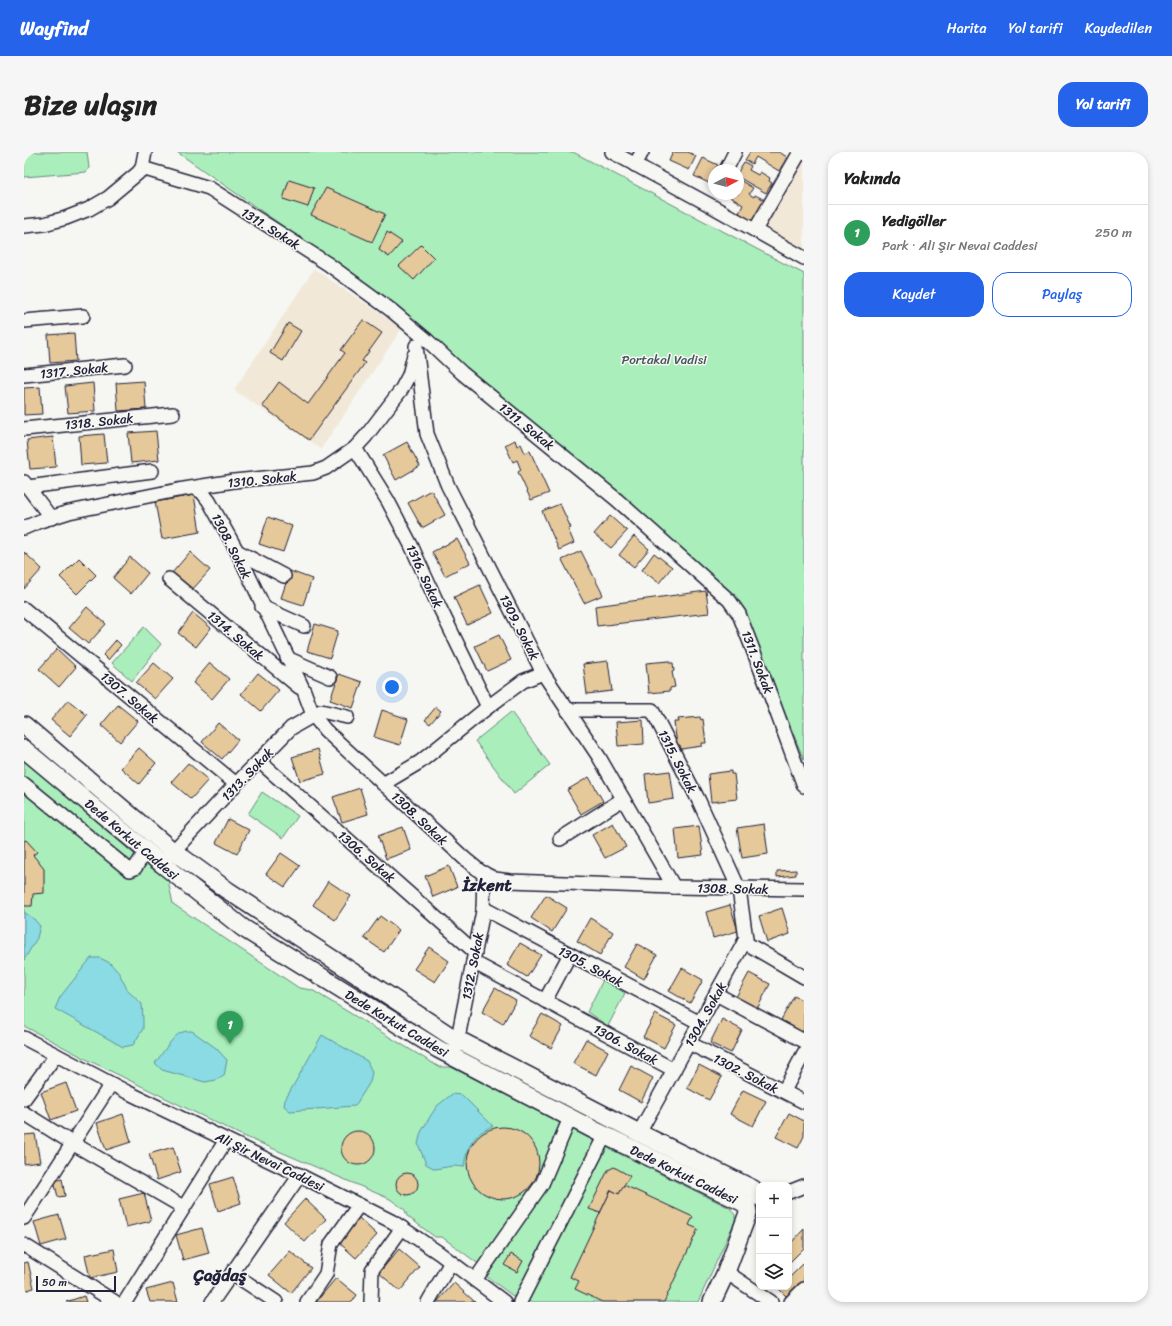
<!DOCTYPE html>
<html lang="tr">
<meta charset="utf-8">
<style>
body{margin:0;font-family:Sriracha,sans-serif;background:#f6f6f6;color:#222}
.controls{position:absolute;right:12px;bottom:12px;display:grid;overflow:hidden;border-radius:8px;box-shadow:0 2px 6px #0003}
.controls button{width:36px;height:36px;display:grid;place-items:center;padding:0;border:0;border-bottom:1px solid #e0e0e0;background:#fff;color:#222;font:20px sans-serif}
.compass{position:absolute;left:684px;top:12px;width:36px;height:36px;border-radius:50%;background:#fff;box-shadow:0 2px 6px #0003;rotate:83deg}
.scale{position:absolute;left:12px;bottom:10px;width:80px;box-sizing:border-box;padding-left:4px;border:2px solid #22223b;border-top:0;font-size:11px;line-height:14px;white-space:nowrap;color:#22223b;-webkit-text-stroke:3px #f6f6f2;paint-order:stroke}
.you{position:absolute;left:368px;top:535px;width:14px;height:14px;margin:-10px;border:3px solid #fff;border-radius:50%;background:#1a73e8;box-shadow:0 0 0 6px #1a73e833}
.badge{display:grid;place-items:center;width:26px;height:26px;border-radius:50%;background:#2563eb;color:#fff;font-size:13px;font-weight:700}
.pin{position:absolute;translate:-50% -33px;filter:drop-shadow(0 1px 2px #0008)}
.pin::after{content:'';position:absolute;top:21px;width:14px;height:12px;background:inherit;clip-path:polygon(0 0,100% 0,50% 100%)}
.list{margin:0;padding:0;list-style:none}
h2{display:flex;justify-content:space-between;align-items:center;height:52px;margin:0;padding:0 16px;font-size:17px}
h2 small{font-size:13px;font-weight:400;color:#767676}
.list li{display:grid;grid-template-columns:26px 1fr auto;gap:12px;align-items:center;box-sizing:border-box;height:56px;padding:0 16px;border-top:1px solid #e0e0e0}
.list b{display:block;font-size:15px;white-space:nowrap}
.list p{margin:0;font-size:13px;white-space:nowrap;color:#767676}
.list em{font-size:13px;font-style:normal;color:#767676}
.actions{display:flex;gap:8px;padding:12px 16px}
.actions a{flex:1;padding:9px 0;border:1px solid #2563eb;border-radius:16px;text-align:center;font-size:14px;color:#2563eb}
.actions .main{background:#2563eb;color:#fff}
.icon{flex:none;width:22px;height:22px;fill:none;stroke:currentColor;stroke-width:2;stroke-linecap:round;stroke-linejoin:round}
.map{position:relative;flex:none;width:780px;height:1150px;overflow:hidden;border-radius:16px}
header{display:flex;align-items:center;gap:24px;box-sizing:border-box;height:56px;padding:0 20px;background:#2563eb;color:#fff}
header strong{font-size:19px}
nav{display:flex;gap:22px;margin-inline-start:auto;font-size:14px}
.intro{display:flex;align-items:center;justify-content:space-between;box-sizing:border-box;height:96px;padding:0 24px}
h1{margin:0;font-size:28px}
.button{padding:10px 18px;border-radius:16px;background:#2563eb;color:#fff;font-size:14px;font-weight:700}
main{display:flex;gap:24px;padding:0 24px}
aside{flex:1;background:#fff;border-radius:16px;box-shadow:0 2px 6px #0003}
.map>svg:first-child{display:block}
.built{fill:#f1e8d8}
.green{fill:#aaefbb;stroke:#66887b}
.water{fill:#8adbe4;stroke:#6091a0}
.building{fill:#e6c99a;stroke:#22223b}
.lines{fill:none;stroke-linecap:round;stroke-linejoin:round}
.minor-casing{stroke:#22223b;stroke-width:16}
.major-casing{stroke:#22223b;stroke-width:20}
.minor{stroke:#f6f6f2;stroke-width:13}
.major{stroke:#f6f6f2;stroke-width:17}
.labels{text-anchor:middle;stroke-width:3;stroke-linejoin:round;paint-order:stroke}
.street-label{font-size:13px;fill:#22223b;stroke:#f6f6f2}
.park-label{font-size:13px;fill:#44555b;stroke:#f6f6f2}
.district-label{font-size:17px;font-weight:bold;fill:#22223b;stroke:#f6f6f2}
</style>
<header>
<strong>Wayfind</strong>
<nav><a>Harita</a><a>Yol tarifi</a><a>Kaydedilen</a></nav>
</header>
<div class="intro"><h1>Bize ulaşın</h1><a class="button">Yol tarifi</a></div>
<main>
<div class="map">
<svg width="780" height="1150" viewBox="0 0 780 1150">
<rect width="100%" height="100%" fill="#f6f6f2"/>
<filter id="ink" filterUnits="userSpaceOnUse"><feTurbulence type="fractalNoise" baseFrequency=".025" numOctaves="2"/><feDisplacementMap in="SourceGraphic" scale="8" xChannelSelector="R" yChannelSelector="G"/><feConvolveMatrix kernelMatrix="1 2 1 2 8 2 1 2 1" color-interpolation-filters="sRGB"/></filter>
<g filter="url(#ink)">
<g class="built">
<polygon points="780,3 780,101 736,77"/>
<polygon points="290,117 378,176 297,297 210,238"/>
</g>
<g class="green">
<polygon points="0,0 63,0 65,16 62,20 0,25"/>
<polygon points="153,0 549,0 780,122 780,608 718,456 296,100"/>
<polygon points="120,475 137,492 108,529 88,511"/>
<polygon points="487,560 526,613 490,642 451,589"/>
<polygon points="0,608 117,708 144,728 149,752 275,836 288,838 415,915 427,915 439,921 551,978 586,997 706,1056 711,1063 711,1069 674,1150 497,1150 462,1124 460,1116 418,1085 411,1085 383,1064 381,1058 366,1047 215,982 62,907 0,874"/>
<polygon points="238,640 274,664 259,686 224,662"/>
<polygon points="579,828 601,841 584,874 563,860"/>
</g>
<g class="water">
<polygon points="0,760 10,767 16,774 13,786 0,808"/>
<polygon points="67,806 76,806 86,811 95,821 104,839 118,852 119,867 119,877 109,893 99,895 31,857 36,845"/>
<path d="M168,879L192,896L203,908L200,924L192,928L181,930L138,918L131,911C138,903 149,882 159,880C161,879 165,879 168,879Z"/>
<polygon points="298,883 343,909 348,920 346,930 331,954 266,959 260,954 261,948"/>
<path d="M428,942L438,943L469,974C450,981 442,996 440,1015L429,1014L411,1017L402,1012L394,992L397,980L407,963L413,954Z"/>
</g>
<g class="building">
<polygon points="649,0 664,0 672,4 665,18 645,9"/>
<polygon points="726,0 755,0 763,5 755,19 732,5 728,12 721,8"/>
<polygon points="679,6 694,13 690,18 685,31 670,24"/>
<polygon points="720,10 727,14 725,18 734,23 736,20 746,26 745,29 748,31 742,41 714,25 714,20"/>
<polygon points="714,27 729,36 725,42 730,45 731,43 741,48 733,72 715,61 719,53 703,43 704,42 714,42"/>
<polygon points="265,28 290,36 284,55 259,47"/>
<polygon points="302,36 361,62 348,90 287,63"/>
<polygon points="363,80 378,90 365,105 355,98"/>
<polygon points="397,93 410,106 390,128 375,114"/>
<polygon points="339,168 358,181 338,209 341,211 285,288 238,254 255,230 284,252 321,201 317,198"/>
<polygon points="264,171 277,179 259,209 246,201"/>
<polygon points="50,181 52,209 26,211 24,183"/>
<polygon points="120,229 122,257 94,259 92,231"/>
<polygon points="69,231 71,259 44,261 41,234"/>
<polygon points="16,235 18,262 0,263 0,236"/>
<polygon points="132,279 135,308 107,311 104,281"/>
<polygon points="80,282 83,311 57,313 55,284"/>
<polygon points="29,285 32,315 6,317 3,288"/>
<polygon points="491,288 493,294 497,292 501,301 506,299 525,341 507,348 494,320 497,318 493,308 489,310 481,293"/>
<polygon points="383,290 396,314 372,328 359,303"/>
<polygon points="407,338 421,363 398,376 384,351"/>
<polygon points="170,343 176,380 138,387 131,350"/>
<polygon points="536,352 547,376 544,377 550,391 535,398 518,359"/>
<polygon points="586,364 603,379 587,396 570,382"/>
<polygon points="244,365 268,374 259,400 235,392"/>
<polygon points="610,384 625,397 610,415 595,403"/>
<polygon points="433,387 446,411 421,424 408,400"/>
<polygon points="557,399 579,443 560,451 538,408"/>
<polygon points="0,400 18,417 0,437"/>
<polygon points="166,400 186,418 168,438 148,421"/>
<polygon points="630,401 648,415 635,431 618,418"/>
<polygon points="106,405 124,421 107,442 89,426"/>
<polygon points="55,406 72,423 53,442 36,425"/>
<polygon points="266,419 288,427 279,453 257,446"/>
<polygon points="456,433 469,461 443,473 430,445"/>
<polygon points="682,439 685,461 573,474 571,454"/>
<polygon points="63,455 82,472 64,492 45,476"/>
<polygon points="169,461 187,476 172,495 154,481"/>
<polygon points="291,472 314,479 306,506 283,499"/>
<polygon points="475,483 487,508 463,519 451,494"/>
<polygon points="92,488 97,493 84,508 79,503"/>
<polygon points="33,497 52,515 35,535 15,517"/>
<polygon points="584,509 588,539 563,542 559,512"/>
<polygon points="645,509 645,511 649,511 650,519 648,520 651,535 646,536 646,539 625,541 622,511"/>
<polygon points="130,511 149,527 131,547 112,531"/>
<polygon points="186,511 205,527 188,547 169,531"/>
<polygon points="234,521 255,538 237,559 217,542"/>
<polygon points="315,522 338,530 329,556 306,548"/>
<polygon points="44,548 63,563 46,584 27,568"/>
<polygon points="94,553 114,569 96,590 77,573"/>
<polygon points="412,555 417,559 406,572 401,568"/>
<polygon points="358,558 384,567 376,593 350,585"/>
<polygon points="676,565 677,568 679,567 682,591 678,591 678,594 657,597 656,593 653,593 650,570 655,570 654,567"/>
<polygon points="619,568 620,592 594,594 592,570"/>
<polygon points="194,571 214,588 198,607 178,590"/>
<polygon points="115,596 132,611 115,632 97,616"/>
<polygon points="294,597 301,622 276,629 268,605"/>
<polygon points="164,611 184,628 167,647 147,630"/>
<polygon points="646,619 650,647 624,651 621,622"/>
<polygon points="707,619 707,622 710,622 713,647 687,650 684,622"/>
<polygon points="565,625 579,649 557,662 543,638"/>
<polygon points="336,636 344,662 318,670 309,645"/>
<polygon points="204,667 225,678 213,702 192,691"/>
<polygon points="589,671 602,695 581,706 568,683"/>
<polygon points="740,672 744,702 718,706 713,676"/>
<polygon points="675,674 679,703 654,706 651,677"/>
<polygon points="379,675 387,698 362,707 354,684"/>
<polygon points="2,688 13,700 9,703 20,717 20,741 9,742 8,754 0,754 0,689"/>
<polygon points="257,701 276,714 261,735 242,722"/>
<polygon points="425,714 433,735 409,745 401,724"/>
<polygon points="772,718 772,723 753,725 753,719"/>
<polygon points="304,729 327,744 311,768 289,753"/>
<polygon points="522,743 543,756 528,780 507,766"/>
<polygon points="706,753 714,779 689,786 682,760"/>
<polygon points="758,756 766,782 743,790 735,764"/>
<polygon points="356,764 375,778 360,800 340,786"/>
<polygon points="566,766 589,780 576,803 553,789"/>
<polygon points="496,791 517,803 503,825 483,813"/>
<polygon points="613,792 633,803 620,827 600,815"/>
<polygon points="405,795 425,809 411,830 390,817"/>
<polygon points="658,816 679,828 666,851 645,839"/>
<polygon points="725,821 746,832 733,857 712,845"/>
<polygon points="471,836 492,848 479,872 458,860"/>
<polygon points="770,844 780,849 780,877 778,880 757,868"/>
<polygon points="518,862 539,874 527,896 505,884"/>
<polygon points="631,862 652,873 640,896 619,885"/>
<polygon points="698,867 718,878 707,901 686,891"/>
<polygon points="562,887 584,899 572,923 549,911"/>
<polygon points="675,913 698,925 685,948 663,936"/>
<polygon points="607,914 629,926 617,950 595,938"/>
<polygon points="42,931 52,959 27,968 17,940"/>
<polygon points="719,938 742,949 729,974 706,962"/>
<polygon points="765,961 780,969 780,984 774,996 752,985"/>
<polygon points="99,962 107,990 82,998 73,971"/>
<circle cx="479" cy="1011" r="36"/>
<circle cx="334" cy="996" r="17"/>
<polygon points="11,982 16,1010 0,1012 0,983"/>
<polygon points="149,995 157,1020 133,1028 125,1002"/>
<polygon points="590,1015 606,1024 600,1033 595,1042 587,1038 576,1061 565,1057 584,1018"/>
<circle cx="383" cy="1032" r="11"/>
<polygon points="209,1025 217,1051 194,1059 186,1032"/>
<polygon points="38,1027 41,1044 34,1045 30,1029"/>
<polygon points="600,1033 669,1065 665,1073 674,1077 640,1150 578,1150 551,1137 555,1129 546,1125 587,1038 595,1042"/>
<polygon points="120,1041 127,1069 102,1075 95,1047"/>
<polygon points="281,1047 302,1067 281,1090 260,1070"/>
<polygon points="35,1063 42,1087 17,1094 10,1070"/>
<polygon points="333,1064 353,1083 332,1106 311,1087"/>
<polygon points="178,1076 185,1101 159,1108 152,1083"/>
<polygon points="780,1077 780,1096 765,1111 765,1093"/>
<polygon points="90,1097 94,1120 66,1126 61,1103"/>
<polygon points="375,1097 396,1115 376,1139 355,1121"/>
<polygon points="266,1099 287,1116 267,1141 245,1123"/>
<polygon points="487,1102 499,1109 493,1120 480,1113"/>
<polygon points="4,1110 10,1136 0,1139 0,1111"/>
<polygon points="780,1111 780,1130 764,1146 755,1137 756,1135 765,1135 765,1126"/>
<polygon points="312,1126 333,1143 328,1150 292,1150"/>
<polygon points="149,1131 154,1150 126,1150 122,1138"/>
<polygon points="430,1131 451,1150 413,1150"/>
<polygon points="60,1144 62,1150 42,1150"/>
</g>
<g class="lines">
<defs>
<g id="minor">
<polyline points="588,0 684,52 780,106"/>
<polyline points="611,13 618,0"/>
<polyline points="118,16 185,36 304,112 367,158 404,189 438,221 592,347 705,448 715,462 743,534 780,634"/>
<polyline points="702,18 711,0"/>
<polyline points="0,74 20,72 42,66 65,57 84,46 114,21 118,16 121,0"/>
<polyline points="731,78 776,0"/>
<polyline points="0,169 59,164"/>
<polyline points="392,194 403,282 424,334 519,521 575,605 650,735"/>
<polyline points="0,223 101,213"/>
<polyline points="0,277 149,262"/>
<polyline points="331,296 364,349 387,393 411,446 464,555 396,610 359,632"/>
<polyline points="0,330 27,366"/>
<polyline points="4,335 128,319"/>
<polyline points="170,336 178,340 185,349 213,399 280,539 289,563 301,578 441,707 457,720 471,727 486,729 650,735 780,737"/>
<polyline points="0,376 16,369 45,360 154,338 210,329 289,321 302,316 331,296 342,284 377,238 385,223 390,203"/>
<polyline points="213,399 260,424"/>
<polyline points="145,427 275,535"/>
<polyline points="238,455 280,474"/>
<polyline points="0,457 212,632"/>
<polyline points="263,506 306,525"/>
<polyline points="464,555 499,529 519,521"/>
<polyline points="543,558 628,558 675,649 715,737 722,787 615,981"/>
<polyline points="235,609 451,800"/>
<polyline points="0,632 103,716 106,718 111,716 122,699"/>
<polyline points="536,687 599,647"/>
<polyline points="143,706 212,632 267,576 297,559 323,565"/>
<polyline points="459,756 676,871"/>
<polyline points="720,790 780,825"/>
<polyline points="449,810 650,918"/>
<polyline points="692,842 780,889"/>
<polyline points="521,849 546,802"/>
<polyline points="0,886 103,940 273,1022 369,1070 415,1101 480,1150"/>
<polyline points="665,891 780,950"/>
<polyline points="432,896 459,759 460,721"/>
<polyline points="760,939 780,901"/>
<polyline points="0,947 32,903"/>
<polyline points="0,961 48,991 159,1055"/>
<polyline points="765,1040 780,1034"/>
<polyline points="0,1066 87,932"/>
<polyline points="0,1093 91,1150"/>
<polyline points="702,1120 747,1150"/>
<polyline points="208,1121 252,1150"/>
<polyline points="451,1128 518,1032 546,966"/>
<polyline points="101,1150 202,988"/>
<polyline points="188,1150 276,1023"/>
<polyline points="283,1150 302,1122 307,1092 335,1053"/>
<polyline points="347,1150 348,1118 378,1076"/>
<polyline points="404,1150 427,1110"/>
<polyline points="496,1150 581,983"/>
<polyline points="767,1150 780,1137"/>
</g>
<g id="major">
<polyline points="0,573 145,696 203,738 425,883 615,981 729,1037 735,1045"/>
<polyline points="0,597 138,712 219,776 414,897 574,980 718,1050 723,1054 724,1061 702,1120 688,1150"/>
</g>
</defs>
<use href="#minor" class="minor-casing"/>
<use href="#major" class="major-casing"/>
<use href="#minor" class="minor"/>
<use href="#major" class="major"/>
</g>
</g>
<g class="labels">
<g class="street-label">
<text transform="translate(247 76) rotate(32)" y="5">1311. Sokak</text>
<text transform="translate(50 218) rotate(-6)" y="5">1317. Sokak</text>
<text transform="translate(75 269) rotate(-6)" y="5">1318. Sokak</text>
<text transform="translate(503 274) rotate(39)" y="5">1311. Sokak</text>
<text transform="translate(238 327) rotate(-6)" y="5">1310. Sokak</text>
<text transform="translate(208 394) rotate(63)" y="5">1308. Sokak</text>
<text transform="translate(401 424) rotate(65)" y="5">1316. Sokak</text>
<text transform="translate(496 475) rotate(63)" y="5">1309. Sokak</text>
<text transform="translate(212 483) rotate(40)" y="5">1314. Sokak</text>
<text transform="translate(734 510) rotate(69)" y="5">1311. Sokak</text>
<text transform="translate(106 545) rotate(40)" y="5">1307. Sokak</text>
<text transform="translate(654 609) rotate(63)" y="5">1315. Sokak</text>
<text transform="translate(223 622) rotate(-46)" y="5">1313. Sokak</text>
<text transform="translate(396 666) rotate(43)" y="5">1308. Sokak</text>
<text transform="translate(108 687) rotate(40)" y="5">Dede Korkut Caddesi</text>
<text transform="translate(343 704) rotate(41)" y="5">1306. Sokak</text>
<text transform="translate(709 736) rotate(1)" y="5">1308. Sokak</text>
<text transform="translate(448 814) rotate(-79)" y="5">1312. Sokak</text>
<text transform="translate(567 814) rotate(28)" y="5">1305. Sokak</text>
<text transform="translate(681 862) rotate(-61)" y="5">1304. Sokak</text>
<text transform="translate(373 871) rotate(31)" y="5">Dede Korkut Caddesi</text>
<text transform="translate(602 892) rotate(28)" y="5">1306. Sokak</text>
<text transform="translate(722 921) rotate(27)" y="5">1302. Sokak</text>
<text transform="translate(246 1009) rotate(26)" y="5">Ali Şir Nevai Caddesi</text>
<text transform="translate(660 1022) rotate(26)" y="5">Dede Korkut Caddesi</text>
</g>
<g class="park-label">
<text x="640" y="212">Portakal Vadisi</text>
</g>
<g class="district-label">
<text x="463" y="739">İzkent</text>
<text x="196" y="1129">Çağdaş</text>
</g>
</g>
</svg>
<div class="controls">
<button>+</button>
<button>−</button>
<button><svg class="icon" aria-label="layers" viewBox="0 0 24 24"><path d="M12 4l9 5-9 5-9-5zM3 14l9 5 9-5"/></svg></button>
</div>
<svg class="compass" viewBox="-18 -18 36 36"><path d="M0-13l5 13h-10z" fill="#e53935"/><path d="M0 13l5-13h-10z" fill="#767676"/></svg>
<div class="scale">50 m</div>
<div class="you"></div>
<div class="pin badge" style="left:206px;top:892px;background:#2e9e5b">1</div>
</div>
<aside>
<h2>Yakında<small></small></h2>
<ul class="list">
<li><span class="badge" style="background:#2e9e5b">1</span><div><b>Yedigöller</b><p>Park · Ali Şir Nevai Caddesi</p></div><em>250 m</em></li>
</ul>
<div class="actions"><a class="main">Kaydet</a><a>Paylaş</a></div>
</aside>
</main>
